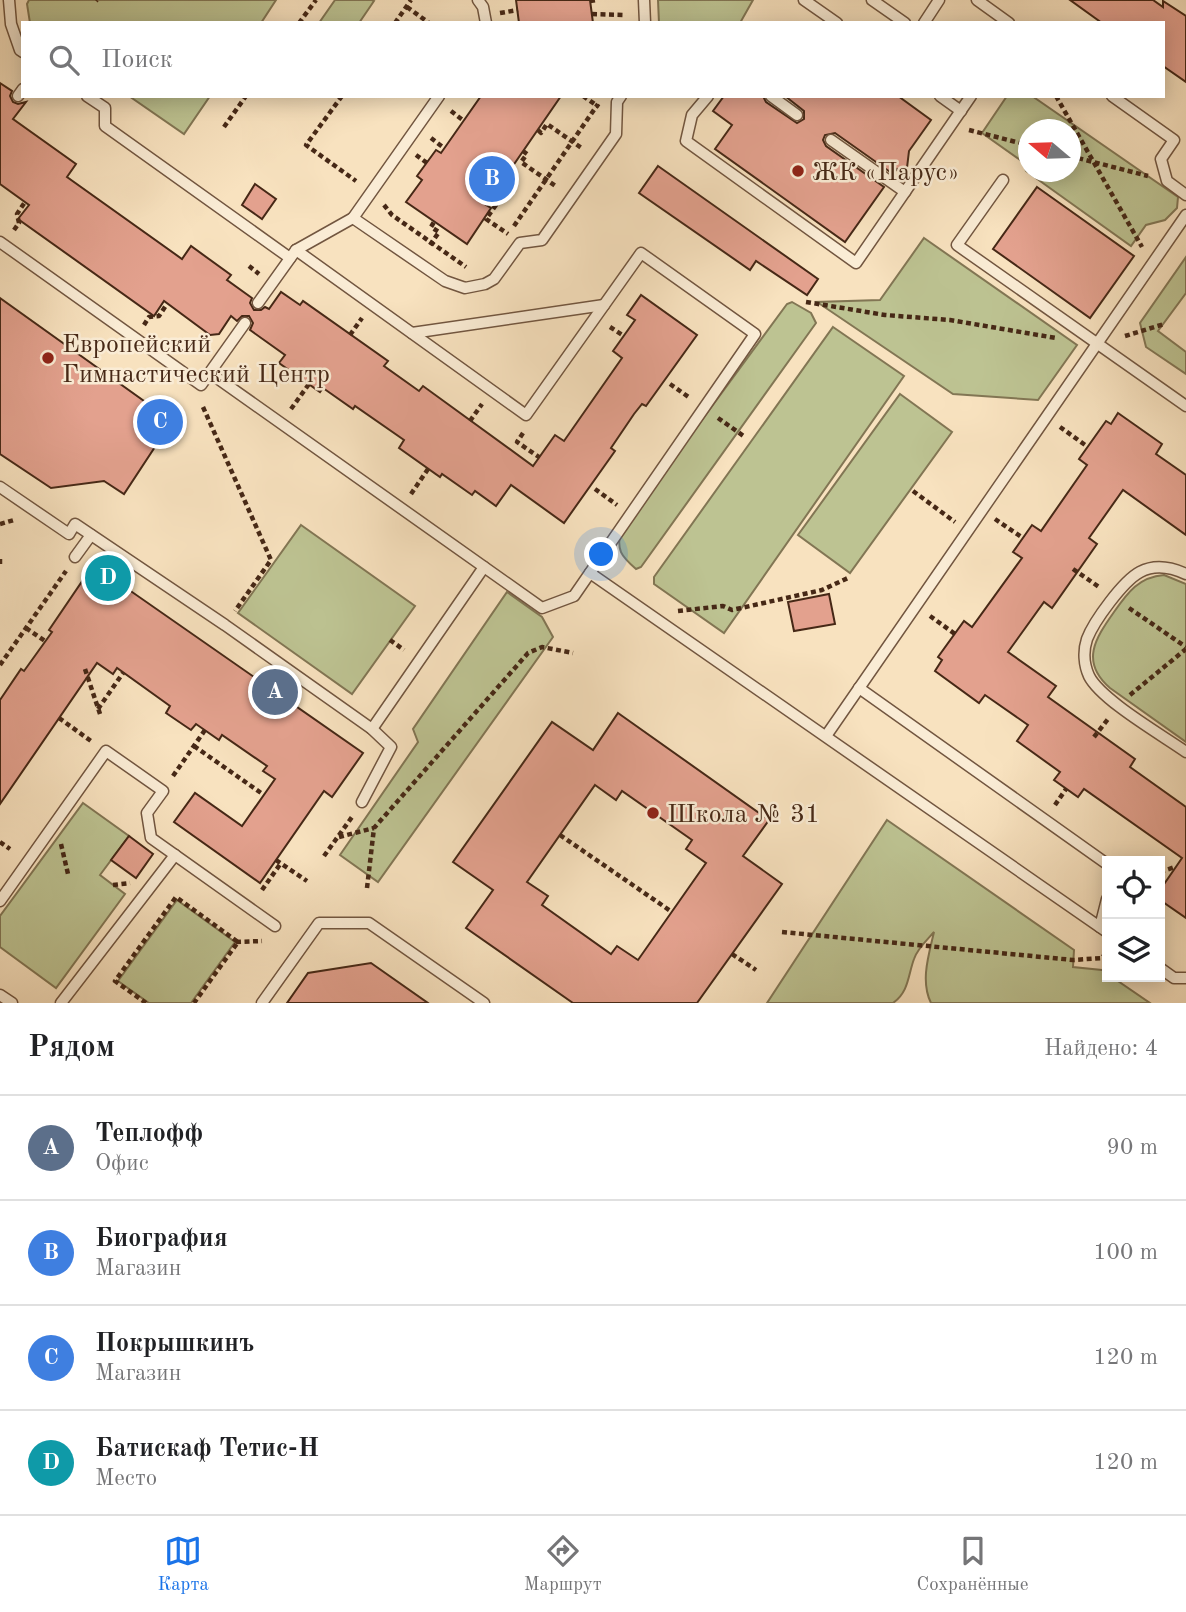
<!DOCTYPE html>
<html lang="ru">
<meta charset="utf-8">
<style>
body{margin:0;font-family:"Old Standard TT",serif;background:#f2f2f2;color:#202124}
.controls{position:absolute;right:21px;bottom:21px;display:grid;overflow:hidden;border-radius:0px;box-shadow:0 4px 18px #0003}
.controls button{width:63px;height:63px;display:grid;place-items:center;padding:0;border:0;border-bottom:2px solid #e0e0e0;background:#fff;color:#202124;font:35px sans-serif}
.compass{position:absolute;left:1018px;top:119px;width:63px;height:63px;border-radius:50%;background:#fff;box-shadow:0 4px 18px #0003;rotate:289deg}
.you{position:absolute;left:602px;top:555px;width:24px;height:24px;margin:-18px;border:5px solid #fff;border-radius:50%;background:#1a73e8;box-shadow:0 0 0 10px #1a73e833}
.badge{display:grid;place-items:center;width:46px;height:46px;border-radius:50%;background:#1a73e8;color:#fff;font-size:23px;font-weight:700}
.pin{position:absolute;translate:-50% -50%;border:4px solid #fff;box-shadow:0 2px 7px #0006}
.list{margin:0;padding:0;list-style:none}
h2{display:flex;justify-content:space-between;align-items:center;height:91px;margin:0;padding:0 28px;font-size:30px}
h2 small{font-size:23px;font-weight:400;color:#757577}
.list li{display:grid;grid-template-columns:46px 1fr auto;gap:21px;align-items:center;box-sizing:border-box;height:105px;padding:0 28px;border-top:2px solid #e0e0e0}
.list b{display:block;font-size:26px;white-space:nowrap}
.list p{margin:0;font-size:23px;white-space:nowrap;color:#757577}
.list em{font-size:23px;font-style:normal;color:#757577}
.icon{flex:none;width:38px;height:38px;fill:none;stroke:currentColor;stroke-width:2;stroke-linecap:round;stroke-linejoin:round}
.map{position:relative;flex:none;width:1186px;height:1003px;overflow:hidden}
.search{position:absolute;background:#fff;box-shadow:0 4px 18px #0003;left:21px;right:21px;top:21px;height:77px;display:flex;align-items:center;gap:18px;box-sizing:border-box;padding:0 24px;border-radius:0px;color:#757577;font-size:26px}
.sheet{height:511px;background:#fff}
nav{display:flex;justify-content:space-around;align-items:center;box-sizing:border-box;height:98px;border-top:2px solid #e0e0e0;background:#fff;font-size:19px;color:#757577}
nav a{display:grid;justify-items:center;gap:4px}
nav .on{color:#1a73e8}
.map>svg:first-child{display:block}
.green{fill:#bdc392;stroke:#827654;stroke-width:2;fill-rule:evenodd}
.building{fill:#e3a18e;stroke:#462816;stroke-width:2;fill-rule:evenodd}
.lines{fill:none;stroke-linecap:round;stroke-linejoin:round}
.service-casing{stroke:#725640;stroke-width:13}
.path{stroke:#462816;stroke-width:4.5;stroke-dasharray:5 3.5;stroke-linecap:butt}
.service{stroke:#faecd5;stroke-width:10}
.poi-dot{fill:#8f2418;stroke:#faecd5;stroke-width:2.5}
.labels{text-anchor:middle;stroke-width:5;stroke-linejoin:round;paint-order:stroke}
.poi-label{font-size:26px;fill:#462816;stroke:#faecd5;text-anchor:start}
</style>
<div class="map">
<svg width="1186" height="1003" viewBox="0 0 1186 1003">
<rect width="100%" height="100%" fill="#f8e2bf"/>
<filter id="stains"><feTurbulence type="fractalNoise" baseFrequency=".00286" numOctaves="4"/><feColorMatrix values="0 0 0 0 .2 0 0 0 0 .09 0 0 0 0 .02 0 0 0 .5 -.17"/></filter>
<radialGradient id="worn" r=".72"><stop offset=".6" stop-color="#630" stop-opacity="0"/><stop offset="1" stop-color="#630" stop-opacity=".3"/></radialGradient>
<g class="green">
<polygon points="29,0 276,0 261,23 30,23 27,4"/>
<polygon points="335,0 372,0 374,1 359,23 319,23"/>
<polygon points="658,0 753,0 740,23 659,23"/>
<polygon points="129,96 210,96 184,134"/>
<path d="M1007,96H1032L1178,197L1177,208L1165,220L1146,225L1131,246L1026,171L1023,162L982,133ZM1028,130H1070V172H1028Z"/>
<polygon points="924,238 1077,345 1038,400 953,394 817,302 880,300"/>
<polygon points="1186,257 1186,293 1158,331 1186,352 1186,374 1146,347 1140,323"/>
<path d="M792,302L811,313L816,323L641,567L636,569C621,556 616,550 621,530L787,304Z"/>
<polygon points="833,327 904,376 724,633 654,584 654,577"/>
<polygon points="900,394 952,432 850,573 798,535"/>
<polygon points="301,525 415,606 352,694 238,613"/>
<path d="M1164,575L1186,584V742L1110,688C1080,662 1095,639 1114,612C1128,592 1139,577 1164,575Z"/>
<polygon points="507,592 542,617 553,637 378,882 340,855 418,742 413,729"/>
<polygon points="83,803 129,836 100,875 125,894 56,988 0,947 0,916"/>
<path d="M887,820L1074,950L1073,967L1102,970L1107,973V977H1112L1150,1003H931C920,981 929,954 934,932C927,940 917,949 914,959C908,975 909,992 893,1003H767Z"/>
<polygon points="177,900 235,942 191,1003 149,1003 118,981"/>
</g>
<g class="building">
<polygon points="516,0 590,0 593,23 519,23"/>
<polygon points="1070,0 1153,0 1163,7 1163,1 1186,16 1186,82 1163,66 1163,23 1102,23"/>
<polygon points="0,83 12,91 10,96 13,102 18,104 26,102 13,119 76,164 67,177 182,259 191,246 231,275 227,280 252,298 250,303 254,310 261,310 265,307 269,309 281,292 300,305 303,301 388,361 384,366 419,391 423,386 533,466 555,435 564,441 622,358 613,351 635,320 627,315 641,295 697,335 646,406 642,404 634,414 611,448 615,451 564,523 511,485 496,506 475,491 472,495 442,474 440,477 399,448 404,440 355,406 353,409 323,388 320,392 279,363 285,355 250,330 253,323 249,316 242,316 237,321 231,316 219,334 210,335 164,301 154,316 18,219 29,205 0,184"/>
<polygon points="481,96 561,96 486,205 491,208 467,244 406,202 422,180 417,176 436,150 441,153"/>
<polygon points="724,96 763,96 766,102 797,123 804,119 804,111 785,96 898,96 931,120 909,151 906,176 897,169 893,174 835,133 825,135 823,140 826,146 884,187 845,242 715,149 732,125 713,111"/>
<polygon points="658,166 818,279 807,295 756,261 750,270 639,193"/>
<polygon points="255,184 276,199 262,219 242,205"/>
<polygon points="1037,187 1134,256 1090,318 993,249"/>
<polygon points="0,298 172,421 124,494 104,481 51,488 0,454"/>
<polygon points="1118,413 1162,444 1156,454 1186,475 1186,535 1123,490 1089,538 1097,544 1052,608 1044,602 1008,652 1056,686 1048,697 1135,759 1130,767 1186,807 1186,918 1160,900 1160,890 1182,858 1084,789 1078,797 1054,780 1060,772 1017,741 1028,725 985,695 979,703 935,671 942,660 938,657 964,621 972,627 1022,558 1013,552 1032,525 1041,531 1087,465 1079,459 1106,421 1111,424"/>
<polygon points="85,577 103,590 112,578 363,753 332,797 324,791 260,883 174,822 195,793 242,826 275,779 263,771 267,766 222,735 219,740 196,724 191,730 166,713 170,706 117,668 113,674 97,663 0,804 0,700 21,669 24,671 52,632 49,630"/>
<polygon points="829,594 835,624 794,631 788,602"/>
<path d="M618,713L769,820L743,856L782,884L697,1003H573L466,928L493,890L453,862L552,722L593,750ZM595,785L616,800L622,791L692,840L686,849L706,863L638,960L617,946L611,954L542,905L548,896L527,882Z"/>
<polygon points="129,836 153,854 136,878 111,860"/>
<polygon points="371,963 428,1003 287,1003 308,973"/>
</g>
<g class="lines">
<defs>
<g id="service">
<polyline points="9,0 11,24 20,50 23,52"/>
<polyline points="478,0 483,7 486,23"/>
<polyline points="644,0 645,23"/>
<polyline points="804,0 837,23"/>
<polyline points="872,0 905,23"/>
<polyline points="977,0 1009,23"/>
<polyline points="924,23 939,0"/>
<polyline points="18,96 23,89"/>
<polyline points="87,96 105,108 105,126 290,258"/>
<polyline points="439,96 353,218 445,281 465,288 485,284 494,279 520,243 542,240 616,134 617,102 621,96"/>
<polyline points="708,96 692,115 686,141 856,263 971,96"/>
<polyline points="771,96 797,115"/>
<polyline points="940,96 961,111"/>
<polyline points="1112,96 1174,140 1161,159 1167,181 1186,195"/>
<polyline points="831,140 905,192"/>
<polyline points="1003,180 957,245 1186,406"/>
<polyline points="0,242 201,385 245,323"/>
<polyline points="258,303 296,250 353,218"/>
<polyline points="412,333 604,305"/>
<polyline points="210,373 542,608 574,596 755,334 641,253 526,415 296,250"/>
<polyline points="0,487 69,534 75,524 225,625 372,729 391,747 362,802"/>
<polyline points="75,557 91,535"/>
<polyline points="590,573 1107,932"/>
<path d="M1186,574C1171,567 1155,564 1140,572C1123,581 1094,621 1087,639C1083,651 1084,665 1089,676C1101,700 1162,735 1186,752"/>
<polyline points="859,688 1107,864"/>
<polyline points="372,729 484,567"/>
<polyline points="826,736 1186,215"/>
<polyline points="0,901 106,751 163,791 147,813 151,838 275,926"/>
<polyline points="1100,927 1107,899"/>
<polyline points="1160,968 1174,978 1186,978"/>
<polyline points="0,995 12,1003"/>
<polyline points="61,1003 175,855"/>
<polyline points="262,1003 319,923 369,923 484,1003"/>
</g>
</defs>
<use href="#service" class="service-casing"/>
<g class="path">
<polyline points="96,1 97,0"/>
<polyline points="590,1 596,0"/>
<polyline points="407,7 429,23"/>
<polyline points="500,13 518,10"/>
<polyline points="592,14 626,15"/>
<polyline points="299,23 316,0"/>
<polyline points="395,23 411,0"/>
<polyline points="342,96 306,145 356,181"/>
<polyline points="583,96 599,107"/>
<polyline points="1056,96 1142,247"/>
<polyline points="451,111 464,121"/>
<polyline points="224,127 246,96"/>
<polyline points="538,130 541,133 547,124 583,149"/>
<polyline points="969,130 1028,145"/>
<polyline points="431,138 444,148"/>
<polyline points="523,151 527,154 521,162 557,187"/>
<polyline points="416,155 427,163"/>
<polyline points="1070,156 1148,176"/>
<polyline points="489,200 496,205 486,219 508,234"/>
<polyline points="384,205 392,215 466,267"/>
<polyline points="514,226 598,104"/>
<polyline points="14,230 19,223 17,214 25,202"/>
<polyline points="430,245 439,232 431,227 434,222"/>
<polyline points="249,266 259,274"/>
<polyline points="806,302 885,315 950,320 1056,338"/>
<polyline points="144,325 149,317 159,316 167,304"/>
<polyline points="610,327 624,336"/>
<polyline points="350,335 362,318"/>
<polyline points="1125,336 1164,324"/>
<polyline points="670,384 690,398"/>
<polyline points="203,407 271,560 235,611"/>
<polyline points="291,409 309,384"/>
<polyline points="718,418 745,437"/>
<polyline points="470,421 482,404"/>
<polyline points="1060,427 1088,447"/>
<polyline points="523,433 517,442 539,457"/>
<polyline points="595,489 617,505"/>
<polyline points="913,491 955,522"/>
<polyline points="411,494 428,469"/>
<polyline points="995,519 1023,538"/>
<polyline points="0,524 14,520"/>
<polyline points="0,559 0,564"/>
<polyline points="1073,569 1099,587"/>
<polyline points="1129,608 1186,647"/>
<polyline points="678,611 723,606 732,610 822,590 850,577"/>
<polyline points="930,616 955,634"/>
<polyline points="26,628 45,641"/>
<polyline points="390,640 404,650"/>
<polyline points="0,665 66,571"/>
<polyline points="85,669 101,717"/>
<polyline points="1130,695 1186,649"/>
<polyline points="98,709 123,673"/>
<polyline points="59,718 91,741"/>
<polyline points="1094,737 1108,719"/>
<polyline points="194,746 264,795"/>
<polyline points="173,776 205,730"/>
<polyline points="1055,805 1066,789"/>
<polyline points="560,835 672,912"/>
<polyline points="339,837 374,828"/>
<polyline points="0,842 10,849"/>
<polyline points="61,844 68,874"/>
<polyline points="324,856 352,817"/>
<polyline points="276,860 307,881"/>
<polyline points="1160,872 1175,867"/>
<polyline points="113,885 130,883"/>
<polyline points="367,888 374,828 528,653 542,647 573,653"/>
<polyline points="262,890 281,863"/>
<polyline points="782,932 1073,960 1102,958 1107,951"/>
<polyline points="236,942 262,941"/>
<polyline points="732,954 756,970"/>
<polyline points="146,1003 115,981 176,897 238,942 194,1003"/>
</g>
<use href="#service" class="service"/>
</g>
<g class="poi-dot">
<circle cx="798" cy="171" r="7"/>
<circle cx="48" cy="358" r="7"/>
<circle cx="653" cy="813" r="7"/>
</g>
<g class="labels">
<g class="poi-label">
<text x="812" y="180">ЖК «Парус»</text>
<text x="62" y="352">Европейский<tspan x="62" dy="30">Гимнастический Центр</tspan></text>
<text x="667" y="822">Школа № 31</text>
</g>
</g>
<rect width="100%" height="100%" filter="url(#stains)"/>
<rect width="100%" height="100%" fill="url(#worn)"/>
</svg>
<div class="controls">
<button><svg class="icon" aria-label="locate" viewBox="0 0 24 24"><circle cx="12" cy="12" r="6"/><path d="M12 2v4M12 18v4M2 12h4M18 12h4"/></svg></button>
<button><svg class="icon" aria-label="layers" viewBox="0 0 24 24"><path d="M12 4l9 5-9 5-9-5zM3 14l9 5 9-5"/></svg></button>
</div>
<svg class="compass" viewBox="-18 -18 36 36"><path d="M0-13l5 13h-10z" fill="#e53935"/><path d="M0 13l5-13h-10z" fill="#757577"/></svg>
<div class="you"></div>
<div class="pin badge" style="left:275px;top:692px;background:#5c6f8a">A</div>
<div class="pin badge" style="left:492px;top:179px;background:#3f7fe0">B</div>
<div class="pin badge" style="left:160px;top:422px;background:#3f7fe0">C</div>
<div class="pin badge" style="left:108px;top:578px;background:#0f9aa8">D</div>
<div class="search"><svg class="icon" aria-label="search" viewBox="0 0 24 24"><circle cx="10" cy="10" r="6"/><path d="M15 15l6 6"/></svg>Поиск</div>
</div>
<section class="sheet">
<h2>Рядом<small>Найдено: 4</small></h2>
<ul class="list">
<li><span class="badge" style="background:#5c6f8a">A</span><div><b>Теплофф</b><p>Офис</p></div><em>90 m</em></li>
<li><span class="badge" style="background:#3f7fe0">B</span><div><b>Биография</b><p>Магазин</p></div><em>100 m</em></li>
<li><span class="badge" style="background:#3f7fe0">C</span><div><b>Покрышкинъ</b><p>Магазин</p></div><em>120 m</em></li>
<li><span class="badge" style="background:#0f9aa8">D</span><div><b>Батискаф Тетис-Н</b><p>Место</p></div><em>120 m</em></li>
</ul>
</section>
<nav>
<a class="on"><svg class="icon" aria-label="map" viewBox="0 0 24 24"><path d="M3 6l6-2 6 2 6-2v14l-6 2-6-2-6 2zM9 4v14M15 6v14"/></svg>Карта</a>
<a><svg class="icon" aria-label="directions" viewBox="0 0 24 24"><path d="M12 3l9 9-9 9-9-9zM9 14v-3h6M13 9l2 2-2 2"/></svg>Маршрут</a>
<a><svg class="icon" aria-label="saved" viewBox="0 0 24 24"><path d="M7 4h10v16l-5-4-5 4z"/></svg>Сохранённые</a>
</nav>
